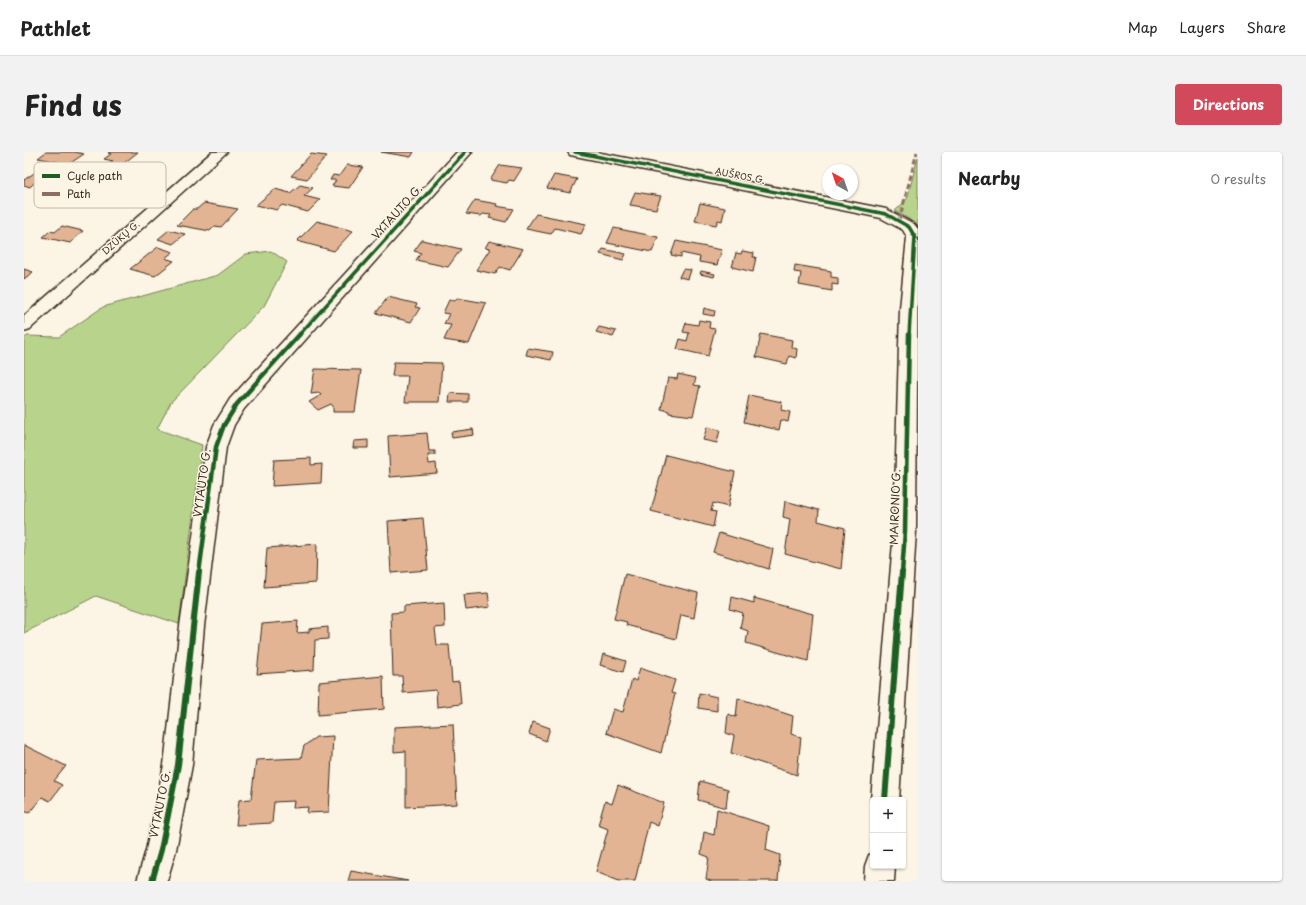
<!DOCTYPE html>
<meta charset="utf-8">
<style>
body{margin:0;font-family:"Playpen Sans",sans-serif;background:#f2f2f2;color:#222}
.controls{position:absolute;right:12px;bottom:12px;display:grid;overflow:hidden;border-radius:4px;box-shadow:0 1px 3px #0004}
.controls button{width:36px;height:36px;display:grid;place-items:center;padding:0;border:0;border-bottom:1px solid #e0e0e0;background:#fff;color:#222;font:20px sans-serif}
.compass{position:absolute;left:798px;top:12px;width:36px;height:36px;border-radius:50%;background:#fff;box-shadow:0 1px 3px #0004;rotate:320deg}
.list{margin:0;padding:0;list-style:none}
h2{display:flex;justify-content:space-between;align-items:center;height:52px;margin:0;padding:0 16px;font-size:17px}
h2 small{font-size:13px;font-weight:400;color:#767676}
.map{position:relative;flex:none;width:894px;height:729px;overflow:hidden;border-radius:4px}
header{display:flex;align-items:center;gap:24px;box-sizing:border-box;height:56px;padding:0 20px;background:#fff;border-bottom:1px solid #e0e0e0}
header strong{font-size:19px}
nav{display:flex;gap:22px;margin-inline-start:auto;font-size:14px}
.intro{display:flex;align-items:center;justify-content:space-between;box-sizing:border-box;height:96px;padding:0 24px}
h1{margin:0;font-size:28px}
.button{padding:10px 18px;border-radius:4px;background:#d1495b;color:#fff;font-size:14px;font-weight:700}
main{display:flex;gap:24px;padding:0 24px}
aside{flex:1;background:#fff;border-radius:4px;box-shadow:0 1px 3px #0004}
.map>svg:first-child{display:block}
.green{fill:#b8d48c;stroke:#7a7f55}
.building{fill:#e3b493;stroke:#3b2a1e}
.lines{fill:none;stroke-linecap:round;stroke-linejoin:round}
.minor-casing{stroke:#3b2a1e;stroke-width:3}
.minor{fill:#fcf5e5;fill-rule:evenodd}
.quiet{stroke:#8d6e63;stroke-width:3;stroke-dasharray:5.5 3;stroke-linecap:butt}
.cycleway-far2-casing{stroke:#fcf5e5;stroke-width:5.5}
.cycleway-far1-casing{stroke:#fcf5e5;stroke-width:7}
.cycleway-casing{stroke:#fcf5e5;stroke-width:8}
.cycleway-far2{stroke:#1b5e20;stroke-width:3.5}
.cycleway-far1{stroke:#1b5e20;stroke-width:4.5}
.cycleway{stroke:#1b5e20;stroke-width:6}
.labels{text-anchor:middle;stroke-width:3;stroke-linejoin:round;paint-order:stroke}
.far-street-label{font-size:9px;fill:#3b2a1e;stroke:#fcf5e5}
.street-label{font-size:11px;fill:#3b2a1e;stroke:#fcf5e5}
.key{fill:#fcf5e5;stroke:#c2b8a9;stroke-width:1}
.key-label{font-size:11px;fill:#3b2a1e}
</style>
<header>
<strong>Pathlet</strong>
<nav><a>Map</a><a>Layers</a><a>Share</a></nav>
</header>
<div class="intro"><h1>Find us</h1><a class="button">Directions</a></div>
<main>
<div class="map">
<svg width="894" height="729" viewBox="0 0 894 729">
<rect width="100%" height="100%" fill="#fcf5e5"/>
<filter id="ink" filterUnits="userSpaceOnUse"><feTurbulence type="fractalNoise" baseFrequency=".025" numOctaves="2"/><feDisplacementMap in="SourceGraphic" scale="8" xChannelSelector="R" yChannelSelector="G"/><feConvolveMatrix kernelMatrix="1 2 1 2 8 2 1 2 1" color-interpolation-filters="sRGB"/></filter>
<g filter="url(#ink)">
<g class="green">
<polygon points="894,5 894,77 885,67 871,59 883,47"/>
<polygon points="247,99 263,110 240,154 147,250 133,277 178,293 155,472 72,444 0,481 0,187 3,184 35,185 79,155 194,123 222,102"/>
</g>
<g class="building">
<polygon points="22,0 50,0 60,2 45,12 14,6"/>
<polygon points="85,0 114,0 100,11 94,13 85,11 89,9 80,7 87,2 84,1"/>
<polygon points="357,0 390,0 387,5"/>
<polygon points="287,2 303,4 283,27 267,24"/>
<polygon points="323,13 339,15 325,36 308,34 312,28 306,28 309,23 315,24"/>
<polygon points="476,13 498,16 490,29 485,28 483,31 466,28"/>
<polygon points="13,19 37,24 40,22 46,23 26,39 17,37 21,34 10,31 6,35 0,33 0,28"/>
<polygon points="530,23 553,27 546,41 523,36"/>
<polygon points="276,33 289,36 280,44 296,48 284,60 258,53 253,58 232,53 251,37 266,41"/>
<polygon points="611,40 637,44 632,57 606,53"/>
<polygon points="451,48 473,52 472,54 490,57 482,70 465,66 467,63 459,62 457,64 442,62"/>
<polygon points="180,51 214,57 197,75 191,74 186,79 153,73 169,57 173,57"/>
<polygon points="676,51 701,56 698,69 694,68 692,73 671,69"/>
<polygon points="512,62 562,72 557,82 531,76 527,82 502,77"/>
<polygon points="293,69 329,79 310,99 273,89"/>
<polygon points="38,74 59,79 46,91 19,85 26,79 31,80"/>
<polygon points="590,76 634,85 628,100 583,91"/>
<polygon points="145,78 161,82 149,92 134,87"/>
<polygon points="398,88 437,97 424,115 392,108 397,101 390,99"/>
<polygon points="465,89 499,97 486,118 476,115 471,122 452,118 466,97 461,96"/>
<polygon points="652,89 698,98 693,113 675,110 676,105 657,101 657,105 647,103"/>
<polygon points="134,95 149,100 141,106 150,109 131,124 106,117"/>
<polygon points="579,97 602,102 599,108 576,102"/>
<polygon points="718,99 730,101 729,105 732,105 729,120 708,115 712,101 717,102"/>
<polygon points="771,113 807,119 807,125 814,126 814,133 808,132 808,139 775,133 777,121 770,120"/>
<polygon points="0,117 9,120 0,127"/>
<polygon points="659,117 667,118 664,127 655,125"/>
<polygon points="677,119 691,122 690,125 676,122"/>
<polygon points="364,145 393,152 391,155 396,156 387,170 352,161"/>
<polygon points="433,146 462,151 445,192 420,188 427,173 420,172 425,162 419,161 425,148 431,149"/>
<polygon points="680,156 691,159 690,164 679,162"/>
<polygon points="675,168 686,170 685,176 691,177 684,204 653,197 656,187 663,189 665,181 659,180 662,171 674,173"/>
<polygon points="575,175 592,179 589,185 572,180"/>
<polygon points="737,182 768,188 767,195 773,197 772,206 765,204 763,212 732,205"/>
<polygon points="504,196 529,200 527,208 502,203"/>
<polygon points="370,210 418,211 415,250 381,250 384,224 368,224"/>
<polygon points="291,217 337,218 331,260 309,260 309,254 307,252 294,258 285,250 297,243 295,241 287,242"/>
<polygon points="654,222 672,226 670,233 676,234 669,264 645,261 645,259 637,257 644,226 653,227"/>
<polygon points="426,241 444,242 444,250 425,250"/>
<polygon points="725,243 758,250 757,258 766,260 764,270 757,268 755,278 720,270"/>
<polygon points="683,275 696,278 693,291 679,288"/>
<polygon points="449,277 450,283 428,286 427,280"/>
<polygon points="403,281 405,299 411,299 411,303 404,303 405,312 412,311 413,321 366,325 364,284"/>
<polygon points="344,288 344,296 329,296 330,289"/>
<polygon points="642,303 711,320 704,355 689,351 687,359 692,360 689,375 627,359"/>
<polygon points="287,306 287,313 298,312 297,331 248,334 250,308"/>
<polygon points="761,349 795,358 794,369 821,376 817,417 761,402 766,367 759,365"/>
<polygon points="399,366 404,418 367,421 364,369"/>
<polygon points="695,381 749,397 745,417 689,400"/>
<polygon points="293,392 292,431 240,435 243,396"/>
<polygon points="601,422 674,441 670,466 657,463 652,487 602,473 603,470 590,467"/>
<polygon points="464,441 466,455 442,458 440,443"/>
<polygon points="708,445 730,451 730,446 789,462 784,509 722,491 724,479 716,476 719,461 706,457"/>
<polygon points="420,451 421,475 411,476 413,493 425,493 428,530 435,529 437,552 413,555 412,538 379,541 378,524 369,524 367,461 380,460 380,454"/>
<polygon points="274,469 273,481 285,480 285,477 304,475 304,487 291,488 290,518 233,522 238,472"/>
<polygon points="579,502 602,509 599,520 576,513"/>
<polygon points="616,516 651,528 647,541 651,542 637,601 582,581 589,557 599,560 608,527 612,529"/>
<polygon points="359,524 360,557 294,563 295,530"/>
<polygon points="675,541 693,545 693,559 674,556"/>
<polygon points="714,546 769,564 767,582 777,585 773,623 707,601 710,584 702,581 704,562 712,565"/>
<polygon points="509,570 526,576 522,589 505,582"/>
<polygon points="429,572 433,652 382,655 382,599 370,600 370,575"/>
<polygon points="309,584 305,660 283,661 284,655 269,656 270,649 250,650 248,671 212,673 215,648 227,647 232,608 277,606 280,594 292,585"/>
<polygon points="0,593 42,614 30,629 38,633 26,649 18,645 5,661 0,659"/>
<polygon points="676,629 704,637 702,656 674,648"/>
<polygon points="594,633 640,651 634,674 625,670 611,729 595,729 572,720 584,677 574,673 581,649 588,652"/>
<polygon points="693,657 745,674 742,698 756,703 754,729 687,729 682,727 685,705 677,702 680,680 690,683"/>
<polygon points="327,719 384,729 324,729"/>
</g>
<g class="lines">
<defs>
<g id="minor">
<polygon points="188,0 203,0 6,177 0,179 0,164"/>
<polygon points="433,0 448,0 220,257 210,273 202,295 180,474 168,613 152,698 143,729 113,729 122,698 140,613 156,474 182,295 190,273 206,247"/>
<polygon points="544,0 572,0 862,57 890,72 894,77 892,379 875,648 849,648 849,653 847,648 870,379 876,157 883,85 879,78 857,66 551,4 546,3"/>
<polygon points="849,702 849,714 871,714 870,729 840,729 841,714 845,703"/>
</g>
</defs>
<use href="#minor" class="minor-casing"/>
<use href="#minor" class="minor"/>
<polyline class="quiet" points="875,69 893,0"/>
<defs>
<g id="cycleway-far2">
<polyline points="551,0 862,62 885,75 891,85 885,183"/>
<polyline points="275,183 441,0"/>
</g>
<g id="cycleway-far1">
<polyline points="175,421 192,295 200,273 213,252 276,182"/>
<polyline points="878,421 881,379 885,182"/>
</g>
<g id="cycleway">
<polyline points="861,648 878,420"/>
<polyline points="128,729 137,698 154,613 175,420"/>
</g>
</defs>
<use href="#cycleway-far2" class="cycleway-far2-casing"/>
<use href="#cycleway-far1" class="cycleway-far1-casing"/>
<use href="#cycleway" class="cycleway-casing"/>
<use href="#cycleway-far2" class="cycleway-far2"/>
<use href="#cycleway-far1" class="cycleway-far1"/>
<use href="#cycleway" class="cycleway"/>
</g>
</g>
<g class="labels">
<g class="far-street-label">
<text transform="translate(716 24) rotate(11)" y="3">AUŠROS G.</text>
<text transform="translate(97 86) rotate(-41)" y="3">DZŪKŲ G.</text>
</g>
<g class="street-label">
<text transform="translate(373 60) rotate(-48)" y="4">VYTAUTO G.</text>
<text transform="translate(178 331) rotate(-82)" y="4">VYTAUTO G.</text>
<text transform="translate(871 355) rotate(-88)" y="4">MAIRONIO G.</text>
<text transform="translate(136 652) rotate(-79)" y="4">VYTAUTO G.</text>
</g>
</g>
<rect x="10" y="10" width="132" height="46" rx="6" class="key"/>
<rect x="18" y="22" width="18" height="4" fill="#1b5e20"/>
<rect x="18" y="40" width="18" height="4" fill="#8d6e63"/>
<g class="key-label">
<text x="43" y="28">Cycle path</text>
<text x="43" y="46">Path</text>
</g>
</svg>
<div class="controls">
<button>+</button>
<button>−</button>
</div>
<svg class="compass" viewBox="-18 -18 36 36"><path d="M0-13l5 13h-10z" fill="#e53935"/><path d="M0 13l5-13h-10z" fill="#767676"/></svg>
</div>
<aside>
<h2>Nearby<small>0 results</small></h2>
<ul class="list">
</ul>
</aside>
</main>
